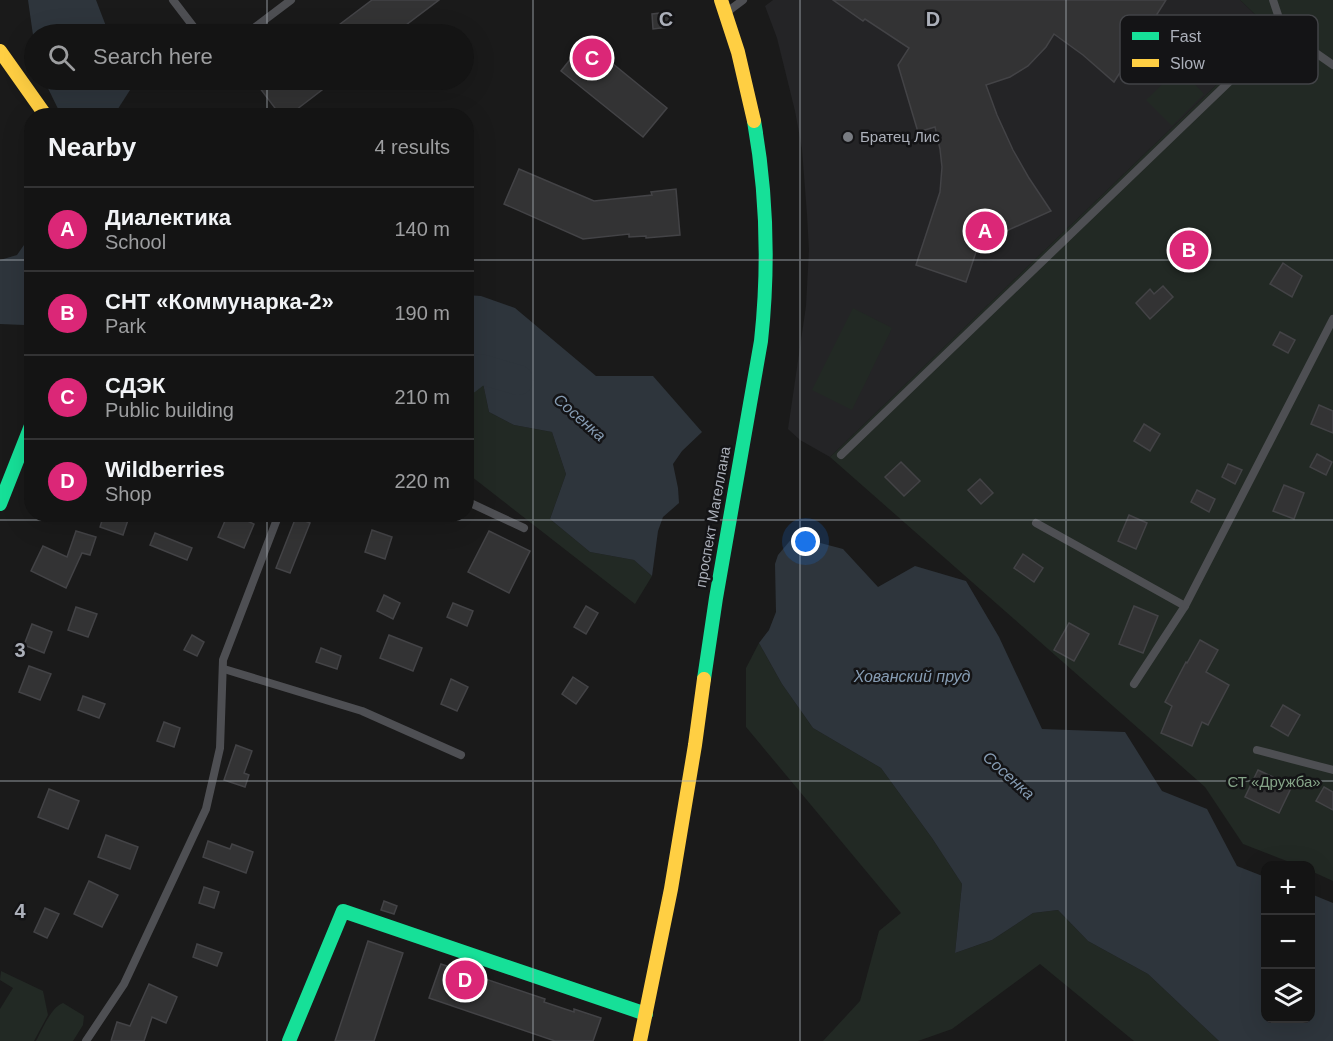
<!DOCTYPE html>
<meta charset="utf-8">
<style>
body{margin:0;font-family:Helvetica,sans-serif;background:#1d1d1d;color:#f1f3f6}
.controls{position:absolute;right:18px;bottom:18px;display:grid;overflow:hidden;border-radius:12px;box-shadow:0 6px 24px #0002}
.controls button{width:54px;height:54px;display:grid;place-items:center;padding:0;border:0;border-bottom:2px solid #333334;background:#141414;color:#f1f3f6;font:30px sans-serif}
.you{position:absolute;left:806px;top:542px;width:21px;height:21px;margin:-15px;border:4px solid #fff;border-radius:50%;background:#1a73e8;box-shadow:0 0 0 9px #1a73e833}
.badge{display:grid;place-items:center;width:39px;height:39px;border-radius:50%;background:#db2777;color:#fff;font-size:20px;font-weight:700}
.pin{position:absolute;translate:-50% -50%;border:3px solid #fff;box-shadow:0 2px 6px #0006}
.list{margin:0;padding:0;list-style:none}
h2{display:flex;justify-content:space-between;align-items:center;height:78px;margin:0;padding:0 24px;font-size:26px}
h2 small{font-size:20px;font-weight:400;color:#9d9ea0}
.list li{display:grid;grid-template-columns:39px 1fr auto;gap:18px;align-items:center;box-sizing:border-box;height:84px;padding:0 24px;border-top:2px solid #333334}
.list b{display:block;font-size:22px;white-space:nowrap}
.list p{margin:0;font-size:20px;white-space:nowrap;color:#9d9ea0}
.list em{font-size:20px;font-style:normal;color:#9d9ea0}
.icon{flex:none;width:33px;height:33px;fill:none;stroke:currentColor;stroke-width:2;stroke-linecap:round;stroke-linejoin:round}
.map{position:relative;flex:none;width:1333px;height:1041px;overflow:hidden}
.search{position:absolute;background:#141414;box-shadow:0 6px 24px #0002;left:24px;top:24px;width:450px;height:66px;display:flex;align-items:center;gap:15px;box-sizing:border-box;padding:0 21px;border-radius:33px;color:#9d9ea0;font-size:22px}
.panel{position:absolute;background:#141414;box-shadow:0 6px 24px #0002;left:24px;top:108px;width:450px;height:414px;border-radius:24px}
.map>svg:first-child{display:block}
.built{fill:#242426}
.green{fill:#222924}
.water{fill:#2e353c}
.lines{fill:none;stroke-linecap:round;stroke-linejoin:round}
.river{stroke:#2e353c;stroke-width:30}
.building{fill:#333334;stroke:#434346;stroke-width:1.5}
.lane{stroke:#4e4f53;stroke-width:8}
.fast{stroke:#16e098;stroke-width:14}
.slow{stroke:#ffcf43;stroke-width:14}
.grid{fill:none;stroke:#acb0ba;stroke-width:1.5;stroke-opacity:0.55}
.poi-dot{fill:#797c82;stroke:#141416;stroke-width:2}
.labels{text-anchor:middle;stroke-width:5;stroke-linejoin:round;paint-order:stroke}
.poi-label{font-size:15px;fill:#acb0ba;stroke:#141416;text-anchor:start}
.street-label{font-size:15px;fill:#acb0ba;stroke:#141416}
.park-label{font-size:15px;fill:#85a488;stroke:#141416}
.water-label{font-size:16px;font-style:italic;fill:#869cb3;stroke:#141416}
.key{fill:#141416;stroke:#424347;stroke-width:1.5}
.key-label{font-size:16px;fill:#acb0ba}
.grid-label{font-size:20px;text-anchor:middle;font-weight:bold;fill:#acb0ba;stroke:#141416;stroke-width:5;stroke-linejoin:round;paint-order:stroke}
</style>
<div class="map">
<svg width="1333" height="1041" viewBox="0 0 1333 1041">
<rect width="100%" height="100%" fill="#1a1a1a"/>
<polygon class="built" points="773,0 1240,0 1261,20 1261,42 830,457 800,440 788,429 806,306 809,250 807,214 802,149 795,111 777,38 765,6"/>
<g class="green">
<polygon points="1240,0 1333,0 1333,881 1311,871 1310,866 1297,865 1243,844 1205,787 830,457 1261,42 1261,20"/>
<polygon points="1179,68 1204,94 1172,126 1146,100"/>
<polygon points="853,308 892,328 852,410 812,390"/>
<polygon points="480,369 489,412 514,425 552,432 566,474 550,519 590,552 634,560 652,576 635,604 467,473 466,380"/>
<polygon points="759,643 782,684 813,728 881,768 932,838 962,884 955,953 992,940 1033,913 1058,910 1088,941 1148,974 1219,1041 1134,1041 1040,964 952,1029 918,1041 823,1041 860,1001 879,931 901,913 746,727 746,668"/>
<polygon points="1,971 43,991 48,1015 34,1041 0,1041 0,1009 13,988 0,980"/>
<path d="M63,1003L81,1014L84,1016L83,1025L73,1041H36C42,1030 51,1007 63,1003Z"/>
</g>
<g class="water">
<polygon points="28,0 96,0 109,34 34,34 34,42"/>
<polygon points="44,80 126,80 130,90 114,115 61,115"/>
<polygon points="31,235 31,323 24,325 0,324 0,260 17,255"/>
<polygon points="466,295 481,296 515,308 596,376 653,376 702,432 682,451 673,464 678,488 679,503 663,517 658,531 652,576 634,560 590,552 550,519 566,474 552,432 514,425 489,412 480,369 467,358"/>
<polygon points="794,536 843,549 878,587 915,566 966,581 999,637 1042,729 1125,732 1162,791 1207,809 1237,866 1265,877 1266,1018 1310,1018 1311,894 1333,903 1333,1041 1219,1041 1148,974 1088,941 1058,910 1033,913 992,940 955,953 962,884 932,838 881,768 813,728 782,684 759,643 769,630 776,612 775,564 778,555"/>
</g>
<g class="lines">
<polyline class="river" points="466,380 480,369 518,380"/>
</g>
<g class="building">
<polygon points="372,0 439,0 394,34 327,34"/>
<polygon points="833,0 1166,0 1114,82 1083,55 1054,34 1046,47 1028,66 1010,77 986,85 997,115 1013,150 1029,178 1051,211 979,243 966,282 916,265 940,192 942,167 940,149 935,127 918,132 898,65 909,48 865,19 863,21"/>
<polygon points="668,12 669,27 653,29 652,14"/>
<polygon points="585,41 667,108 643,137 561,71"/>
<polygon points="268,80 335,80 288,116 281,116 259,87"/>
<polygon points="519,169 594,201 652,195 651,192 676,189 680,235 646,238 646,236 629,237 629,234 583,239 504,204"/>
<polygon points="1283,263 1302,276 1292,297 1270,284"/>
<polygon points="1163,286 1173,297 1150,319 1136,303 1150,289 1154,294"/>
<polygon points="1280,332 1295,340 1288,353 1273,345"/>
<polygon points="1319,405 1333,411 1333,433 1311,424"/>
<polygon points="1144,424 1160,434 1150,451 1134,441"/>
<polygon points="1317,454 1332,462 1326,475 1310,467"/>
<polygon points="901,462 920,481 904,496 885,477"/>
<polygon points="1228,464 1242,470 1235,484 1222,477"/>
<polygon points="980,479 993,493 981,504 968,490"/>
<polygon points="1284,485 1304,493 1294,519 1273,511"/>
<polygon points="1197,490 1215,499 1209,512 1191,502"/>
<polygon points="104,514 130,514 123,535 100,527"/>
<polygon points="228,514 233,514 254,524 244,548 218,537"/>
<polygon points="1129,515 1147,523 1136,549 1118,541"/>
<polygon points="296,517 310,523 290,573 276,568"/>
<polygon points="372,530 392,537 385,559 365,552"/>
<polygon points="76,531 96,537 90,555 82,553 66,588 31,571 43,546 67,557"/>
<polygon points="489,531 530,551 509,593 468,572"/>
<polygon points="155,533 192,548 187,560 150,545"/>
<polygon points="1023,554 1043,568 1034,582 1014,568"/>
<polygon points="384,595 400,603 393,619 377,611"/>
<polygon points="453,603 473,611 467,626 447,617"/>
<polygon points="586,606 598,613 586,634 574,627"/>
<polygon points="1134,606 1158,616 1143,653 1119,644"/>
<polygon points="76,607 97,614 88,637 68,630"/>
<polygon points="1069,623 1089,634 1074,661 1054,650"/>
<polygon points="32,624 52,632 44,653 24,645"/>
<polygon points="192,635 204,642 197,656 184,650"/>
<polygon points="389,635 422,648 413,671 380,658"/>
<polygon points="1200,640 1218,650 1206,672 1229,685 1208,725 1202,722 1192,746 1161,733 1172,706 1165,702 1186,662 1187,663"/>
<polygon points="321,648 341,656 337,669 316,662"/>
<polygon points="29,666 51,674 40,700 19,692"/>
<polygon points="573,677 588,687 576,704 562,694"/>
<polygon points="451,679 468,687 457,711 441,704"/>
<polygon points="83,696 105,704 99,718 78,710"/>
<polygon points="1283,705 1300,715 1288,736 1271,726"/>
<polygon points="164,722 180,728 174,747 157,741"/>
<polygon points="236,745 252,751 244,773 249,775 245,787 224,780"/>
<polygon points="1258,770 1292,786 1279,813 1245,797"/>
<polygon points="1324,787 1333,792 1333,810 1316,801"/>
<polygon points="49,789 79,801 68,829 38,817"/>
<polygon points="106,835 138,847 130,869 98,857"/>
<polygon points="208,841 230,849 232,844 253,852 246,873 203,857"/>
<polygon points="89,881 118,895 102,927 74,914"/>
<polygon points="204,887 219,892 214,908 199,903"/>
<polygon points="384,901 397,906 394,914 381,910"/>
<polygon points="45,908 59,914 47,938 34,932"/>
<polygon points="368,941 403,953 389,995 374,1041 335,1041"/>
<polygon points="197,944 222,953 217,966 193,957"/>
<polygon points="441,964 545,999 544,1002 574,1012 574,1009 601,1018 593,1041 555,1041 429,998"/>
<polygon points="149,984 177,997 166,1023 152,1017 144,1041 111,1041 117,1022 130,1026"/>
</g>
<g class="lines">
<g class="lane">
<polyline points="173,0 199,34"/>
<polyline points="727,12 743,0"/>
<polyline points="1283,30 1333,65"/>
<polyline points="246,34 291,0"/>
<polyline points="841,455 1283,30 1273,0"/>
<polyline points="466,501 524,528"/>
<polyline points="1036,523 1185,606"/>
<polyline points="224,669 362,711 461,755"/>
<polyline points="1134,684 1185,606 1333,319"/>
<polyline points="1257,750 1333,770"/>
<polyline points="86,1041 124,984 206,809 220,748 223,660 279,514"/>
</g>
<g class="fast">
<polyline points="0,504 32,423"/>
<path d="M704,679L716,598L761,341C769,267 767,194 754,121"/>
<polyline points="289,1041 343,911 646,1014"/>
</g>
<g class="slow">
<polyline points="721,0 738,52 754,121"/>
<polyline points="0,51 46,116"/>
<polyline points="640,1041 671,889 695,745 704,679"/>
</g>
</g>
<path class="grid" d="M267,0V34M533,0V1041M800,0V1041M1066,0V1041M267,80V116M0,260H32M466,260H1333M267,514V1041M0,520H1333M0,781H1333"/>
<circle class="poi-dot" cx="848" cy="137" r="6"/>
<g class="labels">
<g class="poi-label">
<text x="860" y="142">Братец Лис</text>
</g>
<g class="street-label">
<text transform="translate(713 517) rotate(-80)" y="5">проспект Магеллана</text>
</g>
<g class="park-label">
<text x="1274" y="787">СТ «Дружба»</text>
</g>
<g class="water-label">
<text transform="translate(580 417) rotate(41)" y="6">Сосенка</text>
<text x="912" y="682">Хованский пруд</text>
<text transform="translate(1009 775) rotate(42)" y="6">Сосенка</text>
</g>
</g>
<rect x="1120" y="15" width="198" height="69" rx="9" class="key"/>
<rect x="1132" y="32" width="27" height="8" fill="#16e098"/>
<rect x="1132" y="59" width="27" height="8" fill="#ffcf43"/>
<g class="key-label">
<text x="1170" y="42">Fast</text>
<text x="1170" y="69">Slow</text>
</g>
<g class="grid-label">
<text x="666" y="26">C</text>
<text x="933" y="26">D</text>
<text x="20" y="657">3</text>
<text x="20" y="918">4</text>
</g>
</svg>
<div class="controls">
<button>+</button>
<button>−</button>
<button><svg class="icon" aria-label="layers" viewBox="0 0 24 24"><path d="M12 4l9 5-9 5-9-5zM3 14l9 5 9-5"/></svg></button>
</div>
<div class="you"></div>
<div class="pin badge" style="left:985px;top:231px">A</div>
<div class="pin badge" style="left:1189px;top:250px">B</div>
<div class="pin badge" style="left:592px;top:58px">C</div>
<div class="pin badge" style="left:465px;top:980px">D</div>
<div class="search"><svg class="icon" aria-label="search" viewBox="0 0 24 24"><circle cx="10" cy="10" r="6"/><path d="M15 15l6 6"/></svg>Search here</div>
<section class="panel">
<h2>Nearby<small>4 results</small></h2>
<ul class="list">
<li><span class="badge">A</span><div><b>Диалектика</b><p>School</p></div><em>140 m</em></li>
<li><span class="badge">B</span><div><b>СНТ «Коммунарка-2»</b><p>Park</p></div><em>190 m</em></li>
<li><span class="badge">C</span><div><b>СДЭК</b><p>Public building</p></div><em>210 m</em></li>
<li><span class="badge">D</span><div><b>Wildberries</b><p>Shop</p></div><em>220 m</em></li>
</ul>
</section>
</div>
